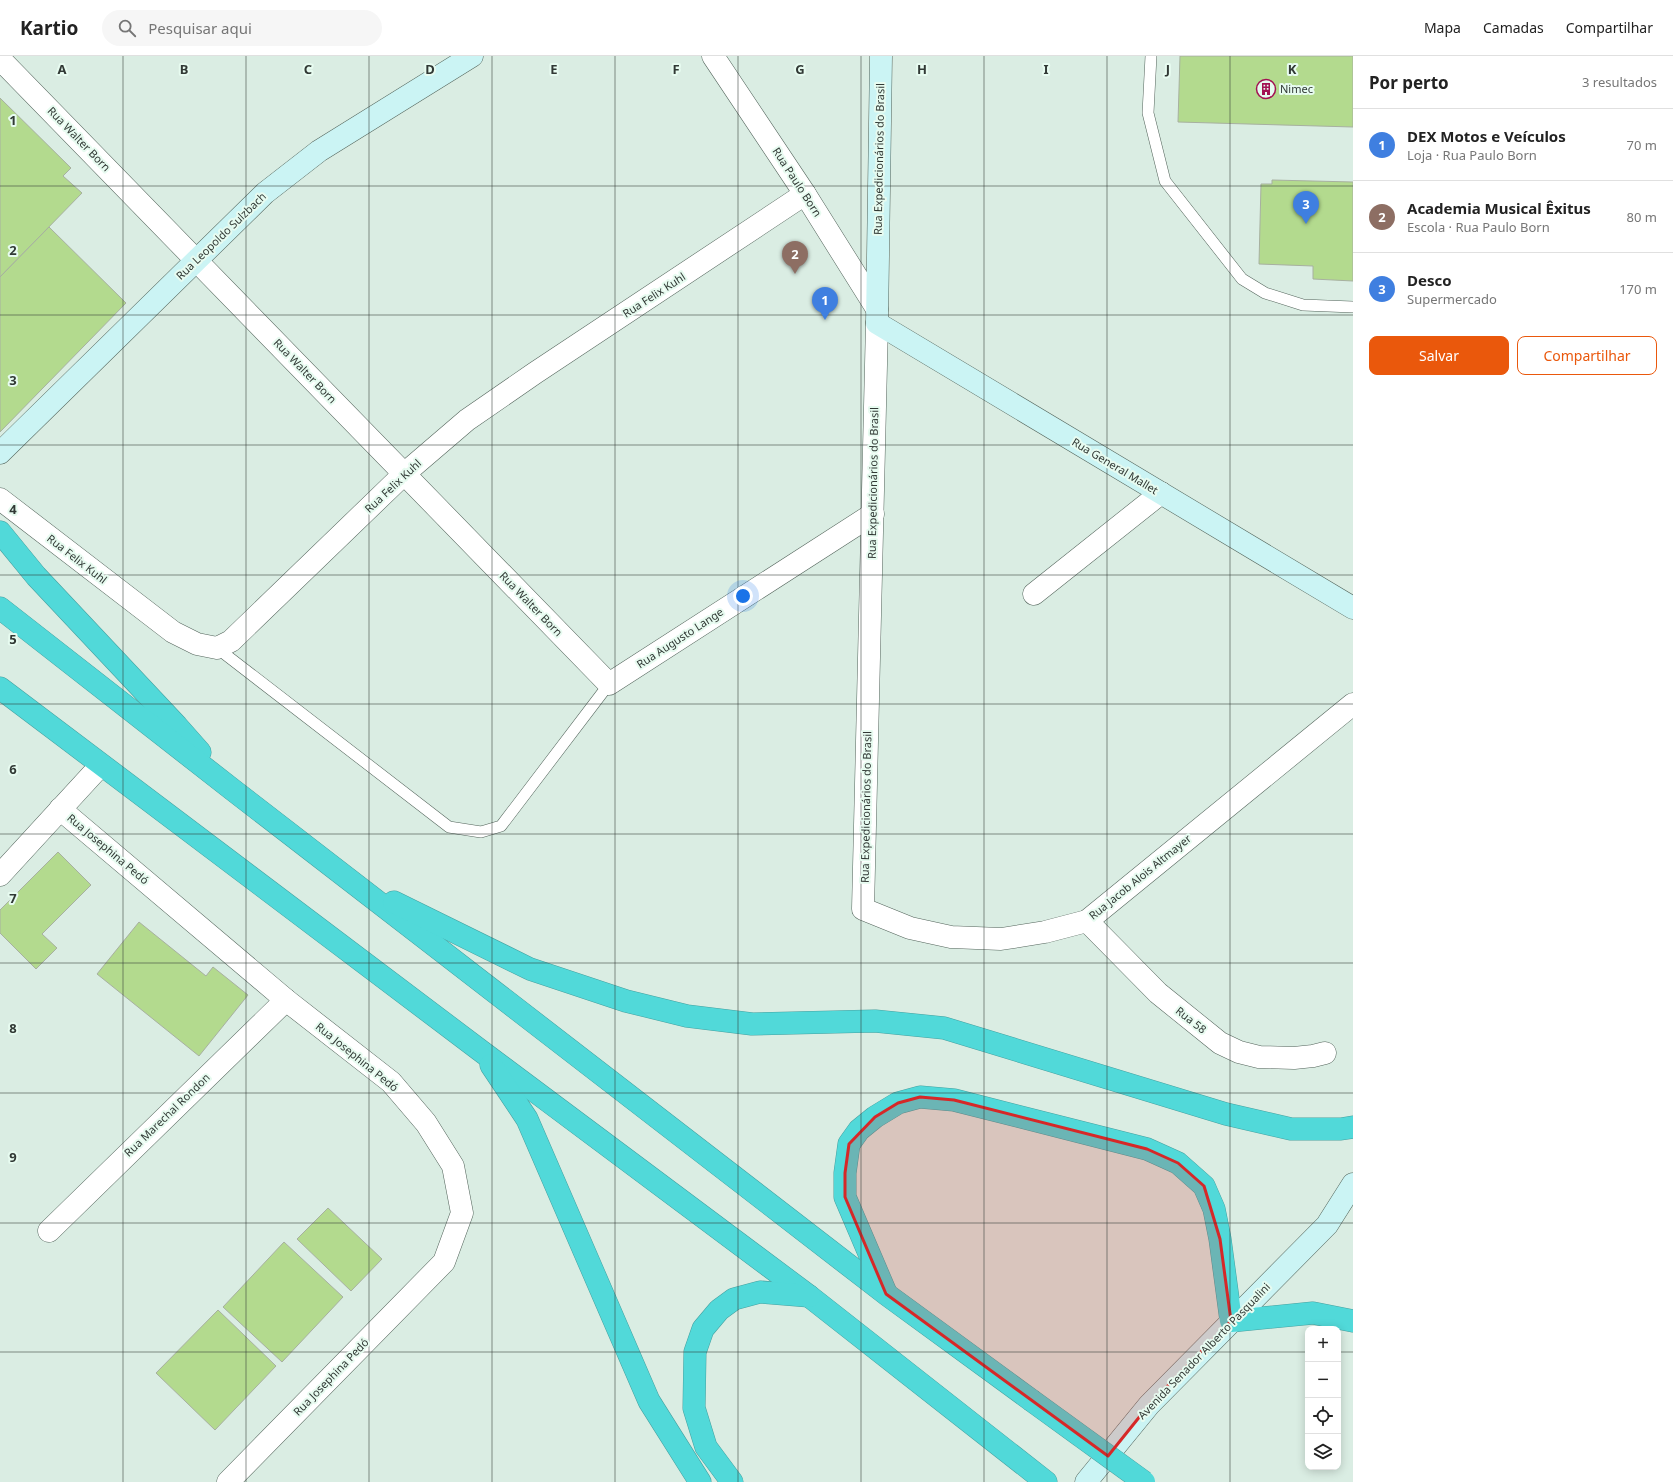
<!DOCTYPE html>
<html lang="pt">
<meta charset="utf-8">
<style>
body{margin:0;font-family:"Noto Sans",sans-serif;background:#f6f6f6;color:#222}
.controls{position:absolute;right:12px;bottom:12px;display:grid;overflow:hidden;border-radius:8px;box-shadow:0 2px 10px #0003}
.controls button{width:36px;height:36px;display:grid;place-items:center;padding:0;border:0;border-bottom:1px solid #e0e0e0;background:#fff;color:#222;font:20px sans-serif}
.you{position:absolute;left:743px;top:540px;width:14px;height:14px;margin:-10px;border:3px solid #fff;border-radius:50%;background:#1a73e8;box-shadow:0 0 0 6px #1a73e833}
.badge{display:grid;place-items:center;width:26px;height:26px;border-radius:50%;background:#ea580c;color:#fff;font-size:13px;font-weight:700}
.pin{position:absolute;translate:-50% -33px;filter:drop-shadow(0 1px 2px #0008)}
.pin::after{content:'';position:absolute;top:21px;width:14px;height:12px;background:inherit;clip-path:polygon(0 0,100% 0,50% 100%)}
.list{margin:0;padding:0;list-style:none}
h2{display:flex;justify-content:space-between;align-items:center;height:52px;margin:0;padding:0 16px;font-size:17px}
h2 small{font-size:13px;font-weight:400;color:#767676}
.list li{display:grid;grid-template-columns:26px 1fr auto;gap:12px;align-items:center;box-sizing:border-box;height:72px;padding:0 16px;border-top:1px solid #e0e0e0}
.list b{display:block;font-size:15px;white-space:nowrap}
.list p{margin:0;font-size:13px;white-space:nowrap;color:#767676}
.list em{font-size:13px;font-style:normal;color:#767676}
.actions{display:flex;gap:8px;padding:12px 16px}
.actions a{flex:1;padding:9px 0;border:1px solid #ea580c;border-radius:8px;text-align:center;font-size:14px;color:#ea580c}
.actions .main{background:#ea580c;color:#fff}
.icon{flex:none;width:22px;height:22px;fill:none;stroke:currentColor;stroke-width:2;stroke-linecap:round;stroke-linejoin:round}
.map{position:relative;flex:none;width:1353px;height:1426px;overflow:hidden}
header{display:flex;align-items:center;gap:24px;box-sizing:border-box;height:56px;padding:0 20px;background:#fff;border-bottom:1px solid #e0e0e0}
header strong{font-size:19px}
nav{display:flex;gap:22px;margin-inline-start:auto;font-size:14px}
.search{width:280px;height:36px;background:#f6f6f6;display:flex;align-items:center;gap:10px;box-sizing:border-box;padding:0 14px;border-radius:22px;color:#767676;font-size:15px}
main{display:flex}
aside{flex:1;background:#fff}
.map>svg:first-child{display:block}
.building{fill:#b3da8e;stroke:#a7b0a0}
.lines{fill:none;stroke-linecap:round;stroke-linejoin:round}
.lane-casing{stroke:#54655c;stroke-width:12}
.street-casing{stroke:#54655c;stroke-width:23}
.secondary-casing{stroke:#54655c;stroke-width:23}
.highway-casing{stroke:#46a1a0;stroke-width:23}
.lane{stroke:#fff;stroke-width:11}
.street{stroke:#fff;stroke-width:22}
.secondary{stroke:#cbf4f4;stroke-width:22}
.highway{stroke:#51d9d9;stroke-width:22}
.highway-bridge-casing{stroke:#46a1a0;stroke-width:23;stroke-linecap:butt}
.highway-bridge{stroke:#51d9d9;stroke-width:22}
.marked{fill:#d62828;fill-opacity:0.2;stroke:#d62828;stroke-width:3;stroke-linejoin:round}
.grid{fill:none;stroke:#313935;stroke-width:1;stroke-opacity:0.55}
.labels{text-anchor:middle;stroke-width:4;stroke-linejoin:round;paint-order:stroke}
.poi-label{font-size:11px;fill:#313935;stroke:#e7fbf0;text-anchor:start}
.street-label{font-size:11px;fill:#313935;stroke:#e7fbf0}
.grid-label{font-size:13px;text-anchor:middle;font-weight:bold;fill:#313935;stroke:#e7fbf0;stroke-width:4;stroke-linejoin:round;paint-order:stroke}
</style>
<header>
<strong>Kartio</strong>
<div class="search"><svg class="icon" aria-label="search" viewBox="0 0 24 24"><circle cx="10" cy="10" r="6"/><path d="M15 15l6 6"/></svg>Pesquisar aqui</div>
<nav><a>Mapa</a><a>Camadas</a><a>Compartilhar</a></nav>
</header>
<main>
<div class="map">
<svg width="1353" height="1426" viewBox="0 0 1353 1426">
<rect width="100%" height="100%" fill="#daede3"/>
<g class="building">
<polygon points="1180,0 1353,0 1353,71 1178,66"/>
<polygon points="0,42 71,112 63,120 82,137 0,221"/>
<polygon points="1272,124 1353,126 1353,225 1313,223 1313,210 1259,208 1261,128 1272,128"/>
<polygon points="49,171 126,247 0,376 0,221"/>
<polygon points="58,796 91,829 42,878 57,892 36,913 0,877 0,854"/>
<polygon points="139,866 206,920 213,911 248,939 199,1000 97,918"/>
<polygon points="328,1152 382,1203 351,1235 297,1183"/>
<polygon points="284,1186 343,1241 282,1306 223,1251"/>
<polygon points="218,1254 276,1310 215,1374 156,1317"/>
</g>
<g class="lines">
<defs>
<g id="lane">
<polyline points="1151,0 1148,57 1165,125 1242,223 1265,237 1303,249 1353,251"/>
<polyline points="217,592 449,771 481,776 501,770 609,628"/>
</g>
<g id="street">
<polyline points="713,0 805,138 877,253"/>
<polyline points="0,3 609,628 873,458"/>
<polyline points="877,267 863,853 910,872 951,881 1001,883 1045,876 1087,865 1353,648"/>
<polyline points="0,443 173,576 197,588 217,592 231,585 404,418 467,364 535,317 805,138"/>
<polyline points="1034,538 1161,437"/>
<polyline points="60,753 286,944 391,1026 426,1067 453,1110 462,1157 444,1206 228,1426"/>
<polyline points="0,819 101,709"/>
<polyline points="1087,865 1158,937 1220,987 1239,996 1259,1001 1294,1002 1313,1000 1325,997"/>
<polyline points="49,1175 286,944"/>
</g>
<g id="secondary">
<polyline points="881,0 877,267 1353,552"/>
<polyline points="0,397 265,137 319,95 472,0"/>
<polyline points="1086,1426 1149,1349 1327,1169 1353,1128"/>
</g>
<g id="highway">
<polyline points="0,476 36,520 177,670 200,696"/>
<polyline points="0,552 233,734 886,1238 1031,1344"/>
<polyline points="0,632 481,995 809,1240 1046,1426"/>
<polyline points="394,846 530,913 626,945 687,960 752,968 875,965 944,972 1226,1058 1291,1073 1341,1073 1353,1071"/>
<polyline points="491,1009 527,1063 649,1345 700,1426"/>
<polyline points="886,1237 845,1141 845,1117 849,1088 859,1074 875,1061 898,1047 920,1041 954,1044 1147,1093 1178,1107 1204,1130 1214,1153 1220,1183 1231,1265 1313,1257 1353,1265"/>
<polyline points="732,1426 706,1391 694,1352 695,1296 703,1273 719,1254 734,1243 760,1236 809,1240"/>
</g>
</defs>
<use href="#lane" class="lane-casing"/>
<use href="#street" class="street-casing"/>
<use href="#secondary" class="secondary-casing"/>
<use href="#highway" class="highway-casing"/>
<use href="#lane" class="lane"/>
<use href="#street" class="street"/>
<use href="#secondary" class="secondary"/>
<use href="#highway" class="highway"/>
<defs>
<polyline id="highway-bridge" points="1031,1344 1144,1426"/>
</defs>
<use href="#highway-bridge" class="highway-bridge-casing"/>
<use href="#highway-bridge" class="highway-bridge"/>
</g>
<path class="marked" d="M920,1041L954,1044L1147,1093L1178,1107L1204,1130L1220,1183L1231,1265L1149,1349L1108,1400L886,1238L845,1141V1117L849,1088L875,1061L898,1047Z"/>
<path class="grid" d="M123,0V1426M246,0V1426M369,0V1426M492,0V1426M615,0V1426M738,0V1426M861,0V1426M984,0V1426M1107,0V1426M1230,0V1426M0,130H1353M0,259H1353M0,389H1353M0,519H1353M0,648H1353M0,778H1353M0,907H1353M0,1037H1353M0,1167H1353M0,1296H1308M1338,1296H1353"/>
<defs>
<symbol id="building-ring" viewBox="-11 -11 22 22"><circle r="9.5" fill="#e7fbf0" stroke="#a31152" stroke-width="1.5"/><path d="M-4-6H4V6H1V3H-1V6H-4ZM-2.5-4.3h1.7v1.8h-1.7ZM.8-4.3h1.7v1.8H.8ZM-2.5-1h1.7V.8h-1.7ZM.8-1h1.7V.8H.8Z" fill="#a31152"/></symbol>
</defs>
<g fill-rule="evenodd">
<use href="#building-ring" x="1255" y="22" width="22" height="22"/>
</g>
<g class="labels">
<g class="poi-label">
<text x="1280" y="37">Nimec</text>
</g>
<g class="street-label">
<text transform="translate(79 83) rotate(46)" y="4">Rua Walter Born</text>
<text transform="translate(879 103) rotate(-89)" y="4">Rua Expedicionários do Brasil</text>
<text transform="translate(797 126) rotate(57)" y="4">Rua Paulo Born</text>
<text transform="translate(221 180) rotate(-44)" y="4">Rua Leopoldo Sulzbach</text>
<text transform="translate(654 239) rotate(-33)" y="4">Rua Felix Kuhl</text>
<text transform="translate(305 315) rotate(46)" y="4">Rua Walter Born</text>
<text transform="translate(1115 410) rotate(31)" y="4">Rua General Mallet</text>
<text transform="translate(873 427) rotate(-89)" y="4">Rua Expedicionários do Brasil</text>
<text transform="translate(393 430) rotate(-43)" y="4">Rua Felix Kuhl</text>
<text transform="translate(77 503) rotate(38)" y="4">Rua Felix Kuhl</text>
<text transform="translate(531 548) rotate(46)" y="4">Rua Walter Born</text>
<text transform="translate(680 582) rotate(-33)" y="4">Rua Augusto Lange</text>
<text transform="translate(866 751) rotate(-89)" y="4">Rua Expedicionários do Brasil</text>
<text transform="translate(108 793) rotate(40)" y="4">Rua Josephina Pedó</text>
<text transform="translate(1140 821) rotate(-39)" y="4">Rua Jacob Alois Altmayer</text>
<text transform="translate(1191 964) rotate(38)" y="4">Rua 58</text>
<text transform="translate(357 1001) rotate(39)" y="4">Rua Josephina Pedó</text>
<text transform="translate(167 1059) rotate(-44)" y="4">Rua Marechal Rondon</text>
<text transform="translate(1204 1295) rotate(-46)" y="4">Avenida Senador Alberto Pasqualini</text>
<text transform="translate(331 1321) rotate(-46)" y="4">Rua Josephina Pedó</text>
</g>
</g>
<g class="grid-label">
<text x="62" y="18">A</text>
<text x="184" y="18">B</text>
<text x="308" y="18">C</text>
<text x="430" y="18">D</text>
<text x="554" y="18">E</text>
<text x="676" y="18">F</text>
<text x="800" y="18">G</text>
<text x="922" y="18">H</text>
<text x="1046" y="18">I</text>
<text x="1168" y="18">J</text>
<text x="1292" y="18">K</text>
<text x="13" y="69">1</text>
<text x="13" y="199">2</text>
<text x="13" y="329">3</text>
<text x="13" y="458">4</text>
<text x="13" y="588">5</text>
<text x="13" y="718">6</text>
<text x="13" y="847">7</text>
<text x="13" y="977">8</text>
<text x="13" y="1106">9</text>
</g>
</svg>
<div class="controls">
<button>+</button>
<button>−</button>
<button><svg class="icon" aria-label="locate" viewBox="0 0 24 24"><circle cx="12" cy="12" r="6"/><path d="M12 2v4M12 18v4M2 12h4M18 12h4"/></svg></button>
<button><svg class="icon" aria-label="layers" viewBox="0 0 24 24"><path d="M12 4l9 5-9 5-9-5zM3 14l9 5 9-5"/></svg></button>
</div>
<div class="you"></div>
<div class="pin badge" style="left:825px;top:264px;background:#3f7fe0">1</div>
<div class="pin badge" style="left:795px;top:218px;background:#8d6e63">2</div>
<div class="pin badge" style="left:1306px;top:168px;background:#3f7fe0">3</div>
</div>
<aside>
<h2>Por perto<small>3 resultados</small></h2>
<ul class="list">
<li><span class="badge" style="background:#3f7fe0">1</span><div><b>DEX Motos e Veículos</b><p>Loja · Rua Paulo Born</p></div><em>70 m</em></li>
<li><span class="badge" style="background:#8d6e63">2</span><div><b>Academia Musical Êxitus</b><p>Escola · Rua Paulo Born</p></div><em>80 m</em></li>
<li><span class="badge" style="background:#3f7fe0">3</span><div><b>Desco</b><p>Supermercado</p></div><em>170 m</em></li>
</ul>
<div class="actions"><a class="main">Salvar</a><a>Compartilhar</a></div>
</aside>
</main>
